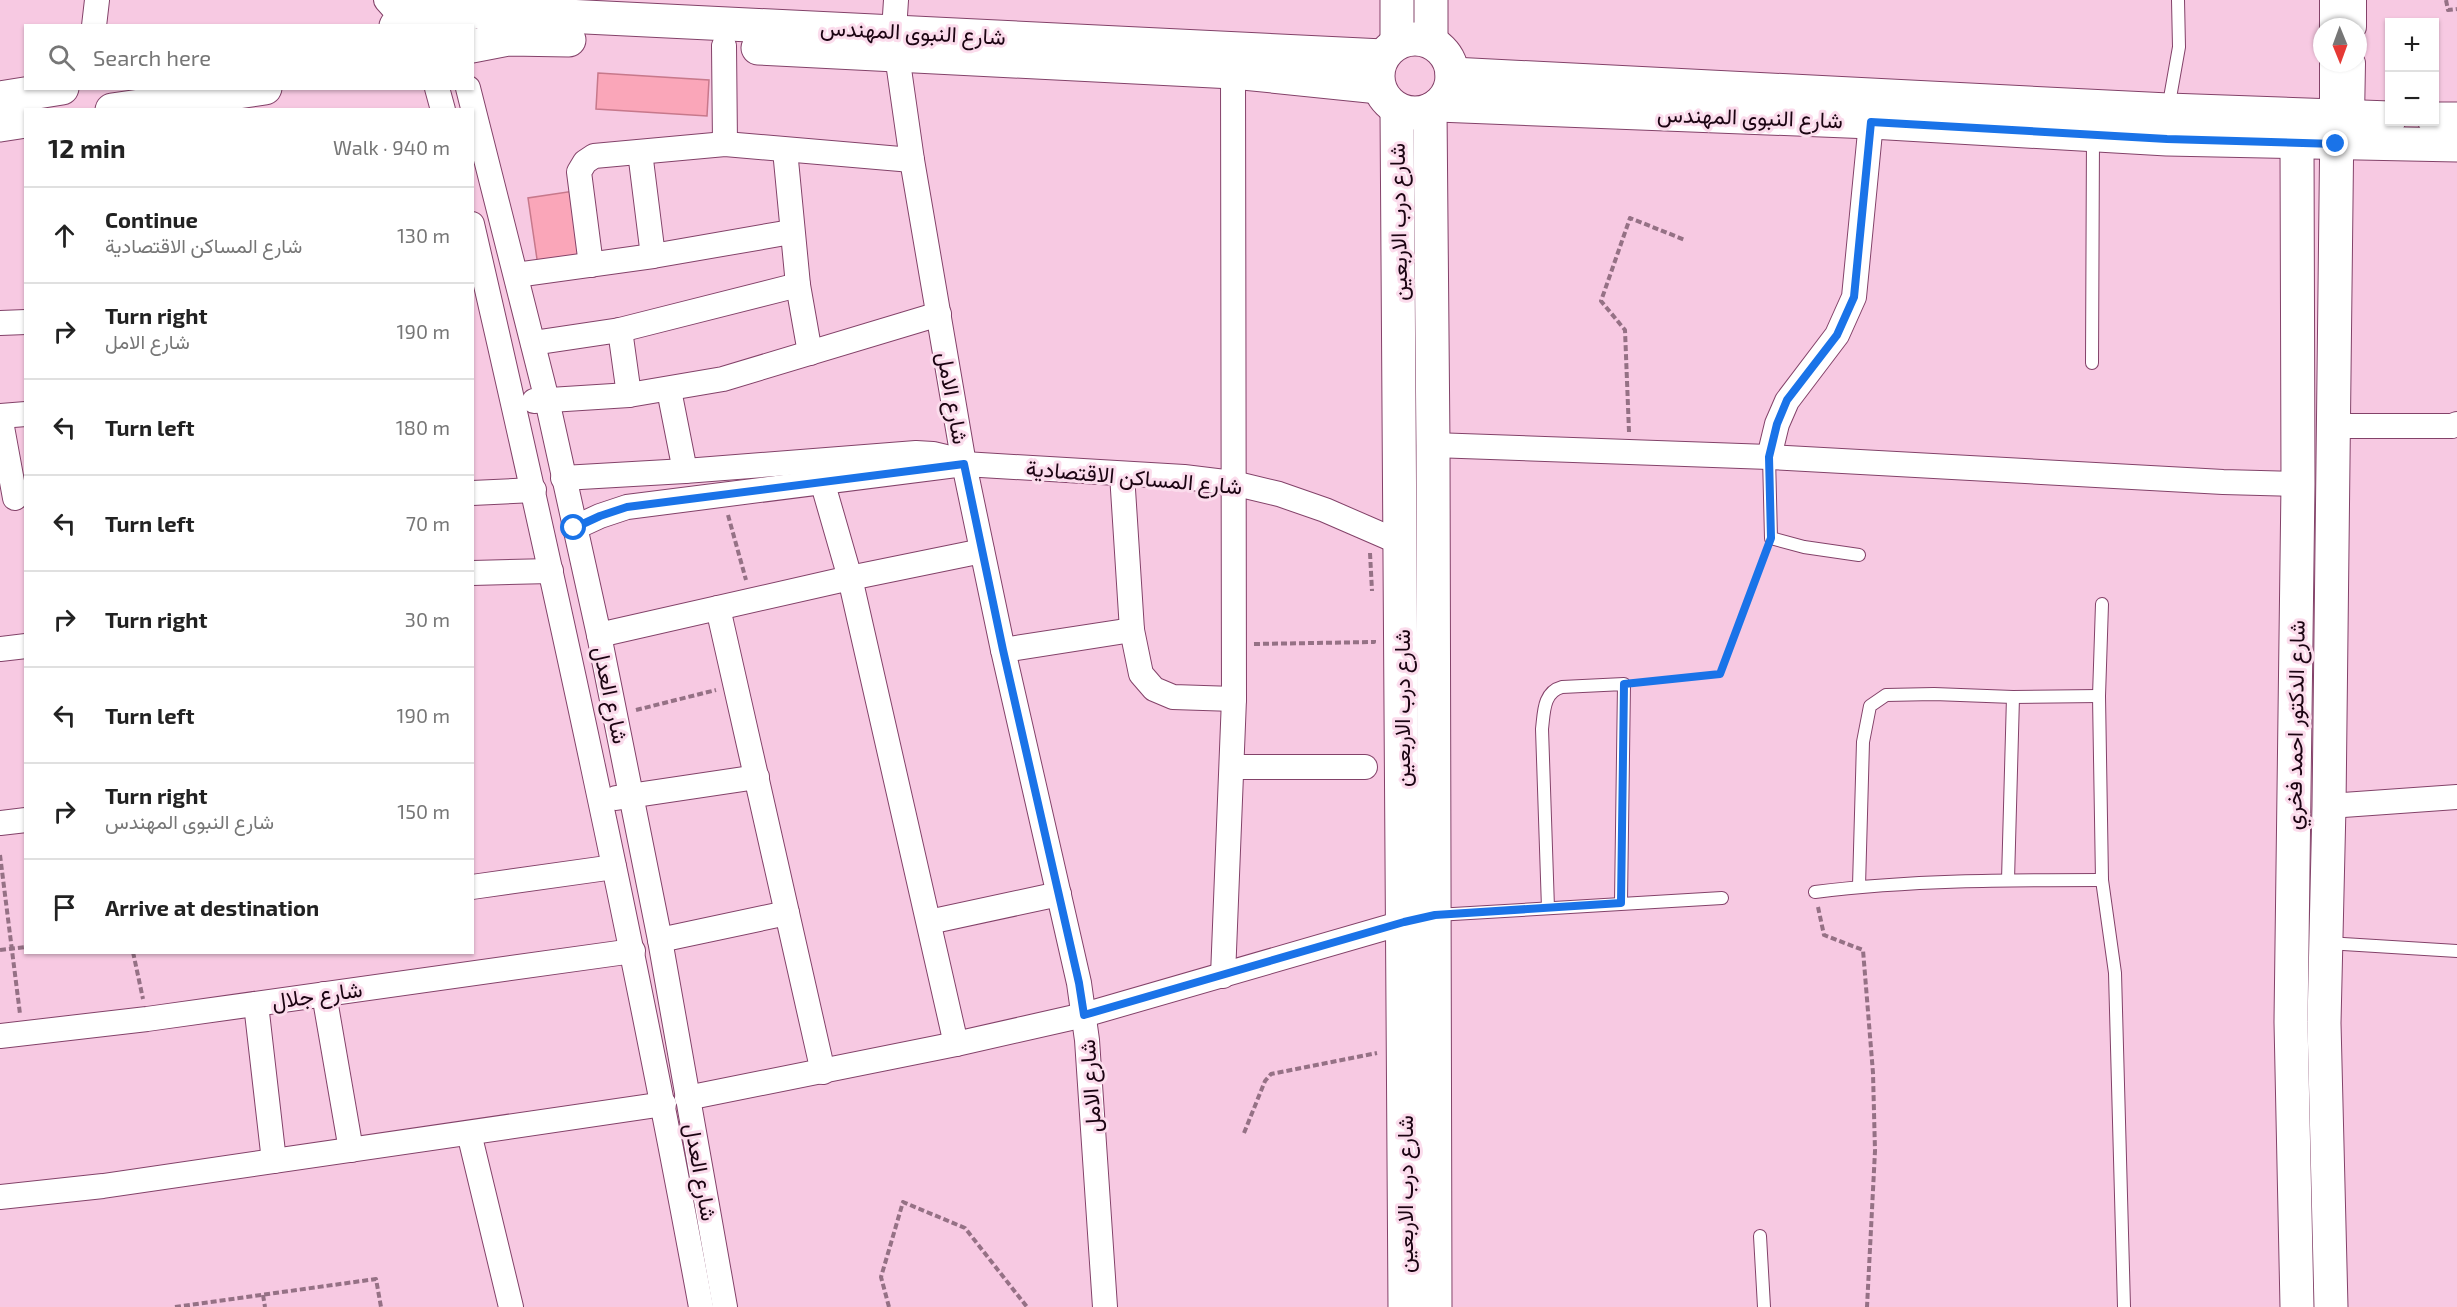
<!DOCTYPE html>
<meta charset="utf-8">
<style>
body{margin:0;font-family:"Exo 2",Vazirmatn,sans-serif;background:#f2f2f2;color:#222}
.controls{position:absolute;right:18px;top:18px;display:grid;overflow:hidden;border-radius:0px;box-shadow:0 2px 4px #0004}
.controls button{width:54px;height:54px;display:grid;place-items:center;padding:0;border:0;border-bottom:2px solid #e0e0e0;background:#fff;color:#222;font:30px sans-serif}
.compass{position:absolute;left:2313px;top:18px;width:54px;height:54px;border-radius:50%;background:#fff;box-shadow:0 2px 4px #0004;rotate:179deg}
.stop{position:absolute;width:18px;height:18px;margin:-14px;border:4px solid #1a73e8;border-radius:50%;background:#fff}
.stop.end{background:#1a73e8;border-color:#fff;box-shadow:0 2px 6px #0008}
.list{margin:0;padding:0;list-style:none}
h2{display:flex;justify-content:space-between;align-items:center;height:78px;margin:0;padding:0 24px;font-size:26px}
h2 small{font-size:20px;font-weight:400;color:#767676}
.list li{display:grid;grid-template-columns:39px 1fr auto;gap:18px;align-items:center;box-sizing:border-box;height:96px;padding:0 24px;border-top:2px solid #e0e0e0}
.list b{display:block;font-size:22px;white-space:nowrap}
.list p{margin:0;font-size:20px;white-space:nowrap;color:#767676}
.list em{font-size:20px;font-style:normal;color:#767676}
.icon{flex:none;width:33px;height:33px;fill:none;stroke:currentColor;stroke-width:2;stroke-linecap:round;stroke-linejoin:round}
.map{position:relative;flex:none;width:2457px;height:1307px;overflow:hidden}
.search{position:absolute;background:#fff;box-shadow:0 2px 4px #0004;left:24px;top:24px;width:450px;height:66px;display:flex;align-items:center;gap:15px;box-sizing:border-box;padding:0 21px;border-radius:0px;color:#767676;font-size:22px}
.panel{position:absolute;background:#fff;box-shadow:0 2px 4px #0004;left:24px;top:108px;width:450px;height:846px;border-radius:0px}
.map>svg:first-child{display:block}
.building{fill:#faa6b9;stroke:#c7788b;stroke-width:1.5}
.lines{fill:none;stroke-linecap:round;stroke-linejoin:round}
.lane-casing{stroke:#834269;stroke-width:14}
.street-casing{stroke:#834269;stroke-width:26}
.secondary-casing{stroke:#834269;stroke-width:35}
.highway-casing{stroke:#834269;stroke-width:35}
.path{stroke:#957185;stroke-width:4;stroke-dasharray:6 3;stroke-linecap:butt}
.lane{stroke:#fff;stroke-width:12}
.street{stroke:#fff;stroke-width:24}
.secondary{stroke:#fff;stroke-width:33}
.highway{stroke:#fff;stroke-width:33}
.route{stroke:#1a73e8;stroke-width:8}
.labels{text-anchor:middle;stroke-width:6;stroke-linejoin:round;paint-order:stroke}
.street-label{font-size:22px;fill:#1b0412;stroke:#fbdcec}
</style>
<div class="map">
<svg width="2457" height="1307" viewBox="0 0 2457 1307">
<rect width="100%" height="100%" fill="#f7c9e2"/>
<g class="building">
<polygon points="598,73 709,80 707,116 596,109"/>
<polygon points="574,191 585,259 538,266 528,198"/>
</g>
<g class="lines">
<defs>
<g id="lane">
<polyline points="2168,109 2179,47 2178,0"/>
<polyline points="2092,363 2093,136"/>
<polyline points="1769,457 1771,538 1804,547 1859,555"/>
<polyline points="2102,604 2099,696 2102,880 2115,973 2124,1307"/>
<polyline points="2008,880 2013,697"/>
<polyline points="1859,886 1863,742 1870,706 1886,695 1934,694 2013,697 2099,696"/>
<path d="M1815,892C1910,880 2006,880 2102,880"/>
<path d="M1548,908L1542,729C1544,713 1543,692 1562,687L1624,684L1621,902"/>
<polyline points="1436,915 1722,898"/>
<polyline points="2327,943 2457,951"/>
<polyline points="1760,1236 1764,1307"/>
</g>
<g id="street">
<polyline points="386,0 402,18"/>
<polyline points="94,26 97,0"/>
<polyline points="2332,27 2332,0"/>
<polyline points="2354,27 2354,0"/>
<polyline points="894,31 896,0"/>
<polyline points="724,46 725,144"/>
<polyline points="897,55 912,160 964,464 1003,650 1079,983 1087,1040 1105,1307"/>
<polyline points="437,88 443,110"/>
<polyline points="468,88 547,400 599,635 660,940 725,1307"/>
<polyline points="2332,116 2332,63"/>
<polyline points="2352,117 2353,63"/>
<polyline points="640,152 653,256"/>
<path d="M472,224C555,584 634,944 701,1307"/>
<polyline points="591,265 579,172 585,162 594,156 725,144 912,160"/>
<polyline points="516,275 653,256 791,232"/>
<polyline points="798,285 810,353"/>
<polyline points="0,323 26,322"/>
<polyline points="620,330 629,395"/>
<polyline points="533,343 620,330 798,285 785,150"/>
<polyline points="669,390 685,471"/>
<polyline points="534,401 629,395 723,379 939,314"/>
<polyline points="2334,426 2452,426 2457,424"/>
<polyline points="1433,445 1769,457 2223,482 2298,484"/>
<polyline points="1769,457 1777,424 1787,401 1837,335 1854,297 1871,122"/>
<polyline points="1122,474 1132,630 1141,674 1154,689 1173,697 1234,699"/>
<polyline points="563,478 685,471 916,453 933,454 954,459"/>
<polyline points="822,481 850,578 956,1044"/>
<polyline points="472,493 534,490"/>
<polyline points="15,498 0,416 26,414"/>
<polyline points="574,528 600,516 627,507 964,464 1184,477 1233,483 1279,494 1325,510 1401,543"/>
<polyline points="472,573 551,571"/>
<polyline points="718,608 823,1072"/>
<polyline points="599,635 850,578 982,551"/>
<polyline points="0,649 26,646"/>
<polyline points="1003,650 1132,630"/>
<polyline points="1232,767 1365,767"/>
<polyline points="616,798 757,777"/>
<polyline points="2329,806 2457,797"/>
<polyline points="0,823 26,820"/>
<polyline points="472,887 614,867"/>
<polyline points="929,922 1059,894"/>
<polyline points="660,940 787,913"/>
<polyline points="1223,976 1234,699 1233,72"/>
<polyline points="324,994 351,1150"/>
<polyline points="256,1004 274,1161"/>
<polyline points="0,1036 147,1019 633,951"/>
<polyline points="687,1098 956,1044 1084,1015 1416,919"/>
<polyline points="469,1133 511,1307"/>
<polyline points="0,1197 103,1186 664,1104"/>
</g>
<g id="secondary">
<polyline points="443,10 1383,56"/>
<path d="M396,26C413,2 442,3 460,24"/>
<polyline points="472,46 509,39 569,40"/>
<polyline points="758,48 1233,72 1379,87"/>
<polyline points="1452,74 2168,110 2390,118"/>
<polyline points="0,98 62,88"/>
<polyline points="1438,105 1871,122 2167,139 2457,145"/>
<polyline points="112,110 265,88"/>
<polyline points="2434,119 2457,119"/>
<polyline points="0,125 26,121"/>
<polyline points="2297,143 2298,484 2291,1022 2297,1307"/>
<polyline points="2331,1307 2324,1023 2329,806 2337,116"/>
</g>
<g id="highway">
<polyline points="1397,0 1397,43"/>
<circle cx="1415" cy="76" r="37"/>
<polyline points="1431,42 1431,0"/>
<polyline points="1397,109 1405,1307"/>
<polyline points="1430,110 1433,445 1435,1307"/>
</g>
</defs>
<use href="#lane" class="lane-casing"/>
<use href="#street" class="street-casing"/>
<use href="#secondary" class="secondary-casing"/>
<use href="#highway" class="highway-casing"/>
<g class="path">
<polyline points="2446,0 2448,10 2457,9"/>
<polyline points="1629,432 1625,330 1601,301 1630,218 1685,240"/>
<polyline points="728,515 746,580"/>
<polyline points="1370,553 1372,591"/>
<polyline points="1254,644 1374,642 1374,640"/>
<polyline points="1640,683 1720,674 1766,552"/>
<polyline points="636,710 716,690"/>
<polyline points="0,855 20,1014"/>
<polyline points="1818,907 1824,935 1863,950 1873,1073 1875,1151 1867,1307"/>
<polyline points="0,950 26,947"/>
<polyline points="133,952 143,999"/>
<polyline points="1244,1133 1265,1081 1271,1074 1377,1053"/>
<polyline points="263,1295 265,1307"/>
<polyline points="175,1307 376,1279 381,1307"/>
<polyline points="889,1307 881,1277 903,1202 965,1228 1027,1307"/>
</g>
<use href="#lane" class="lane"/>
<use href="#street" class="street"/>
<use href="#secondary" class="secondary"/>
<use href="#highway" class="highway"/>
</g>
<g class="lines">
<polyline class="route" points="574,528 600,516 627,507 964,464 1003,650 1079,983 1084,1015 1404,922 1435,915 1621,903 1624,684 1720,674 1771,538 1769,457 1777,424 1787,400 1837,335 1854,297 1871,122 2167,139 2336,144"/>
</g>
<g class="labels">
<g class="street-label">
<text transform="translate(913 32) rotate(3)" y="8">شارع النبوى المهندس</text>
<text transform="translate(1750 117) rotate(2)" y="8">شارع النبوى المهندس</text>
<text transform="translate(1398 222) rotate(-91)" y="8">شارع درب الاربعين</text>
<text transform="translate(953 398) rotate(80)" y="8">شارع الامل</text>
<text transform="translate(1134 477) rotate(5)" y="8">شارع المساكن الاقتصادية</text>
<text transform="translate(611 695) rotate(78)" y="8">شارع العدل</text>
<text transform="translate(1402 708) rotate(-90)" y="8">شارع درب الاربعين</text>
<text transform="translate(2295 725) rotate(-89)" y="8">شارع الدكتور احمد فخري</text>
<text transform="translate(317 995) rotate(-8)" y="8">شارع جلال</text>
<text transform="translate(1090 1086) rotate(-94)" y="8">شارع الامل</text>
<text transform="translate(701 1172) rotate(80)" y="8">شارع العدل</text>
<text transform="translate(1405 1194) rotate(-90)" y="8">شارع درب الاربعين</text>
</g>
</g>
</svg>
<div class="controls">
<button>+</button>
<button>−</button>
</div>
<svg class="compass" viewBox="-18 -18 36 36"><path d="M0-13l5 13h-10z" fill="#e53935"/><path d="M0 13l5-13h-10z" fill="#767676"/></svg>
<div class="stop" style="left:574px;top:528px"></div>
<div class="stop end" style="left:2336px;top:144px"></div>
<div class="search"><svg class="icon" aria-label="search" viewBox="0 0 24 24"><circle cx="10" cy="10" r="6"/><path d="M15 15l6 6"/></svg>Search here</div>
<section class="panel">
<h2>12 min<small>Walk · 940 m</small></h2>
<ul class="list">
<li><svg class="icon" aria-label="ahead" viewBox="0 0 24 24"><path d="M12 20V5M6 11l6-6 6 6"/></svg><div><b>Continue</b><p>شارع المساكن الاقتصادية</p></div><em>130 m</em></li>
<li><svg class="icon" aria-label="right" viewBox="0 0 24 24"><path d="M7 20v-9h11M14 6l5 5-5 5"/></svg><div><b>Turn right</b><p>شارع الامل</p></div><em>190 m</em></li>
<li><svg class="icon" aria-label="left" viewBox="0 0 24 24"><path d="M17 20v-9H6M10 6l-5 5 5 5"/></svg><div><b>Turn left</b></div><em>180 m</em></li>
<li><svg class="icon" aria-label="left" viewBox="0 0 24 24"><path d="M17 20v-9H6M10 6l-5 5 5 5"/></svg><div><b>Turn left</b></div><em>70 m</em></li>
<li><svg class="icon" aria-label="right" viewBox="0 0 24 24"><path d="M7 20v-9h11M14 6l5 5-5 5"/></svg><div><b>Turn right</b></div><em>30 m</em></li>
<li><svg class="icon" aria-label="left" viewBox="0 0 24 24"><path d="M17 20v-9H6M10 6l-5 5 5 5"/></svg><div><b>Turn left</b></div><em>190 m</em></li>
<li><svg class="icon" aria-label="right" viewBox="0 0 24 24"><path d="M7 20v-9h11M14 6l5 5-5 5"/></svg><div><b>Turn right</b><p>شارع النبوى المهندس</p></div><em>150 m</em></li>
<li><svg class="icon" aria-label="arrive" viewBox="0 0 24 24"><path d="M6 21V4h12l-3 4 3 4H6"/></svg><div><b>Arrive at destination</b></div></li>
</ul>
</section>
</div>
